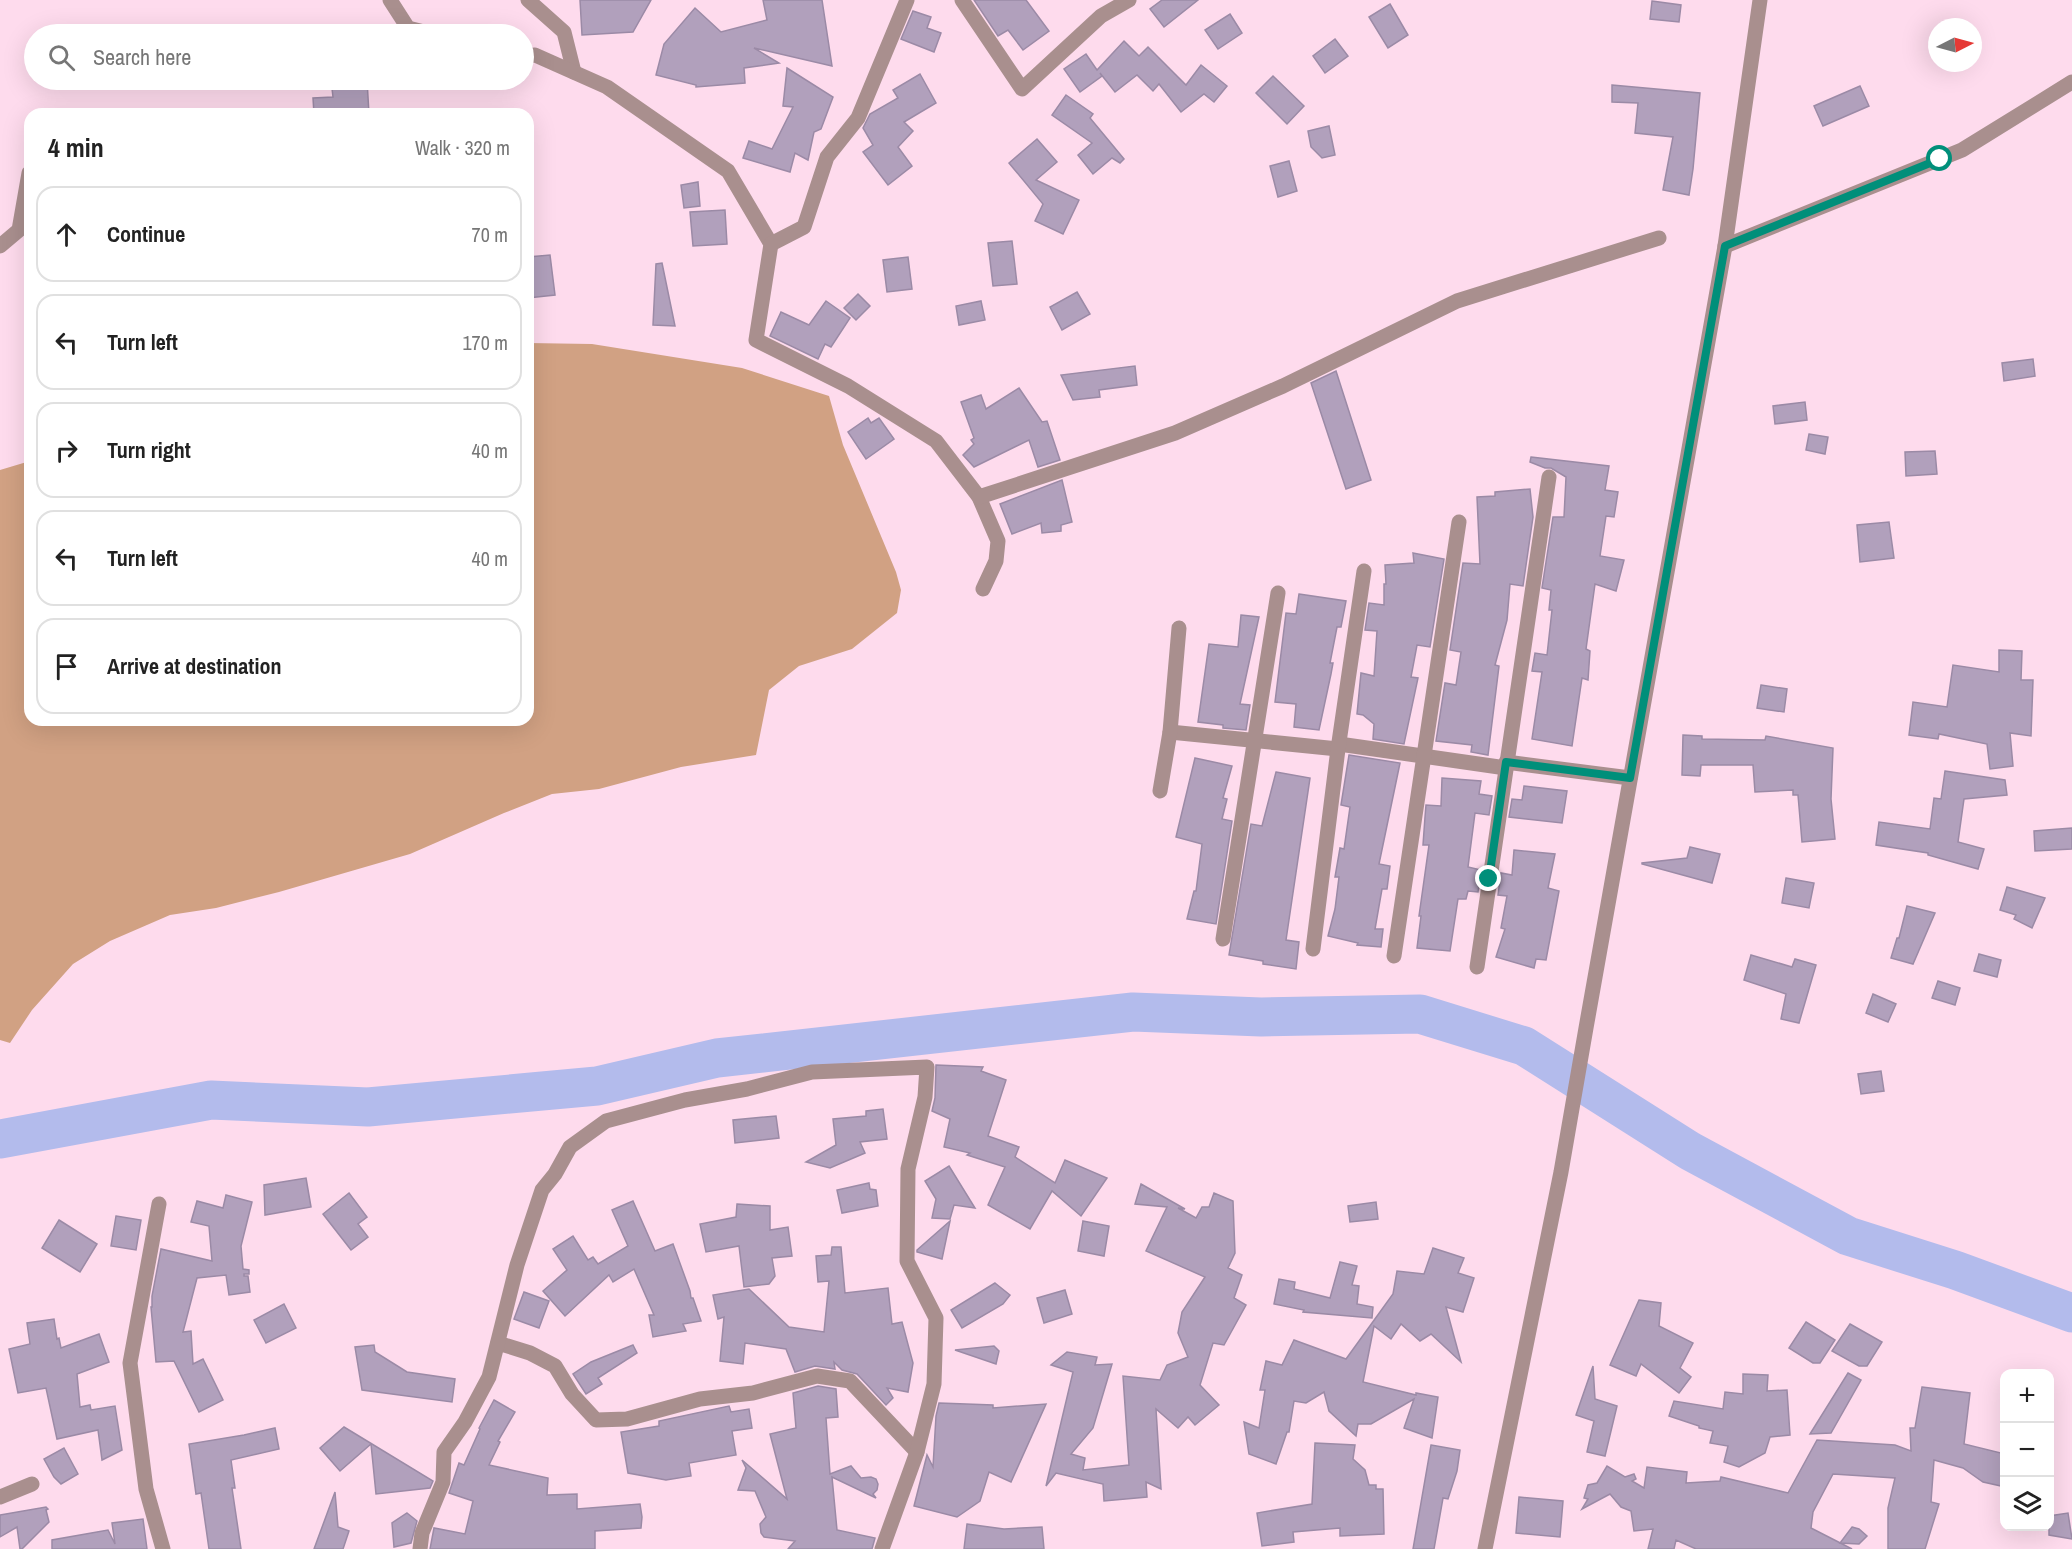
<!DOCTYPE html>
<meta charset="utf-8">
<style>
body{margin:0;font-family:"Archivo Narrow",sans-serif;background:#f2f2f2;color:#222}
.controls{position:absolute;right:18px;bottom:18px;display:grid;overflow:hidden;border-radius:12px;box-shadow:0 6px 24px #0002}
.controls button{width:54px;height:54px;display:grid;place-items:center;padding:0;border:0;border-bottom:2px solid #e0e0e0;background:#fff;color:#222;font:30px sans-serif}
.compass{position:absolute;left:1928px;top:18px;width:54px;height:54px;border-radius:50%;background:#fff;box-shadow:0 6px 24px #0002;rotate:84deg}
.stop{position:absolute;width:18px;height:18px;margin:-14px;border:4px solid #008f7a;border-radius:50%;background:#fff}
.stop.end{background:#008f7a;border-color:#fff;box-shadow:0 2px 6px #0008}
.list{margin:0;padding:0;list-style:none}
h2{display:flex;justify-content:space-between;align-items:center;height:78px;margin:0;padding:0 24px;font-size:26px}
h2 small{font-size:20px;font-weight:400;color:#767676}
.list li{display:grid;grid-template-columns:39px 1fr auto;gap:18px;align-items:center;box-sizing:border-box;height:96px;margin:0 12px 12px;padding:0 12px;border:2px solid #e0e0e0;border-radius:18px}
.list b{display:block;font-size:22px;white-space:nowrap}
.list em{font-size:20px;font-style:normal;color:#767676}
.icon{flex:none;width:33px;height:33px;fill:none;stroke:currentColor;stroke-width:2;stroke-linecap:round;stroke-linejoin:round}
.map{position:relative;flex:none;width:2072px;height:1549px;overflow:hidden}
.search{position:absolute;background:#fff;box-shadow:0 6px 24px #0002;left:24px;top:24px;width:510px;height:66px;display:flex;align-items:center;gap:15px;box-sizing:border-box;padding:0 21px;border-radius:33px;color:#767676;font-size:22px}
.panel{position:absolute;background:#fff;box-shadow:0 6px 24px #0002;left:24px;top:108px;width:510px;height:618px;border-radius:18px}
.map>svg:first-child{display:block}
.forest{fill:#d1a183}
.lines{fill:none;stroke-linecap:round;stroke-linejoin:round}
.river{stroke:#b3bbec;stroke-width:39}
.building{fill:#b1a0bc;stroke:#9b8aa6;stroke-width:1.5}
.minor{stroke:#a98f8e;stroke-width:15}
.route{stroke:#008f7a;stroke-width:8}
</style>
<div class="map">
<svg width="2072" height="1549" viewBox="0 0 2072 1549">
<rect width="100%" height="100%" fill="#fedbed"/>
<polygon class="forest" points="528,343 592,344 742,368 829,396 843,445 896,572 901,590 897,613 852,649 799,666 769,690 756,755 681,767 599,789 552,794 504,813 410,854 279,892 216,908 170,915 110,941 73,964 32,1010 10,1043 0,1040 0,470 30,461 30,720 528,720"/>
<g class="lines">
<polyline class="river" points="0,1139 211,1100 368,1107 597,1086 717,1058 1133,1012 1261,1017 1420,1014 1524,1046 1690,1151 1848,1236 1955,1270 2072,1313"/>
</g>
<g class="building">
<polygon points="580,0 651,0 633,32 582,35"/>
<polygon points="763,0 822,0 832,66 754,48 779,63 744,68 745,83 696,87 696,85 656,75 664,44 695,8 721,32 767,20"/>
<polygon points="974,0 1026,0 1049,31 1023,50 1008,30 998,36"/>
<polygon points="1162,0 1198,0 1164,27 1150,9"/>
<polygon points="1652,1 1681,5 1679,22 1650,19"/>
<polygon points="1390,4 1408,35 1388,48 1369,17"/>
<polygon points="913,11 931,17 927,28 941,33 934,52 901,39"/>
<polygon points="1230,14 1242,33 1218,49 1205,30"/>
<polygon points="1335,39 1348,56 1325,73 1313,56"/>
<polygon points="1124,41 1139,56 1148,47 1186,85 1201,65 1227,86 1214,102 1204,94 1181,112 1159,84 1153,91 1137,75 1115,92 1100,73 1102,76 1080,92 1064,69 1086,54 1097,70"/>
<polygon points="787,68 833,97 821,129 814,132 808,160 795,153 790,172 743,158 749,141 772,149 793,107 783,106"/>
<polygon points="920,74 936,103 904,122 913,131 898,147 912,166 888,185 863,152 873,145 863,128 870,114 898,98 893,90"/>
<polygon points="1273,76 1304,106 1287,124 1256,93"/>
<polygon points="331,80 367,80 369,114 314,114 313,98 333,97"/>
<polygon points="1612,85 1700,93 1693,169 1689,195 1663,190 1673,137 1635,133 1638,103 1612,102"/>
<polygon points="1860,86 1869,106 1823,126 1814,106"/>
<polygon points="1066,95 1093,114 1090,118 1124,159 1120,163 1112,158 1093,174 1078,155 1092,143 1052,115"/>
<polygon points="1329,126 1335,155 1322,158 1311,147 1308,131"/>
<polygon points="1037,139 1057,162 1036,180 1079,200 1063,234 1035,221 1043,204 1009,163"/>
<polygon points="1289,161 1297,191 1278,197 1270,166"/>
<polygon points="698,182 700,206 684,208 681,185"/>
<polygon points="725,210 727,244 693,246 690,212"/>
<polygon points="1012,241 1017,284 993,286 988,243"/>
<polygon points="550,255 555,295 528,298 528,257"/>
<polygon points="908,257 912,289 887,292 883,260"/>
<polygon points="662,263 675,326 653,325 656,264"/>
<polygon points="1077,292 1090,314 1062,330 1050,307"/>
<polygon points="858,294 870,306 856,320 844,308"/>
<polygon points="826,301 850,318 831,347 825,344 818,359 770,336 781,312 809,325"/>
<polygon points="981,301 985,320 959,325 956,306"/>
<polygon points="2033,359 2035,376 2004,381 2002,363"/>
<polygon points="1135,366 1137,385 1099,390 1100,397 1073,400 1061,375"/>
<polygon points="1336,371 1371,480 1346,489 1311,383"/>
<polygon points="1019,388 1042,422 1047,421 1060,460 1038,467 1029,440 974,467 963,455 974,444 971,440 974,438 961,402 981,395 986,409"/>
<polygon points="1805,402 1807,420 1775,424 1773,406"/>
<polygon points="868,418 871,423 879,418 894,439 866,459 848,432"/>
<polygon points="1809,434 1828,437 1825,454 1806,450"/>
<polygon points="1935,451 1937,474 1906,476 1905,452"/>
<polygon points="1531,457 1609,466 1605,490 1618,492 1614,517 1606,516 1600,556 1624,560 1616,591 1595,584 1586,649 1590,651 1588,680 1582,678 1572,746 1532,739 1542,672 1532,671 1535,653 1547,655 1552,610 1549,610 1551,590 1542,588 1553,517 1564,517 1566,477 1551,468 1545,468 1530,462"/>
<polygon points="1062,480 1072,522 1061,525 1061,531 1042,533 1041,523 1012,534 1000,504"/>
<polygon points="1530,489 1533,517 1523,586 1510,584 1507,620 1495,665 1499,666 1488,755 1471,752 1472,745 1436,741 1445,683 1456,685 1461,652 1450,650 1463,563 1480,564 1477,497 1495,496 1495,492"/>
<polygon points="1889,522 1894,558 1860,562 1857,525"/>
<polygon points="1413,553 1444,559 1430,647 1417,645 1411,677 1418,678 1404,744 1373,739 1374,724 1363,715 1357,714 1361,673 1374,676 1377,631 1365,630 1369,603 1384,605 1384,584 1386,584 1385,565 1414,563"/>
<polygon points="1299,594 1346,601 1341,627 1337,627 1330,663 1333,663 1331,674 1319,730 1294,727 1296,704 1275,702 1286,613 1296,614"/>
<polygon points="1241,615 1259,617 1240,704 1250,705 1246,730 1223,728 1223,725 1198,722 1209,644 1238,647"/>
<polygon points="1999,650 2022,651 2021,680 2033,680 2031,736 2010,733 2013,766 1990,769 1987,744 1939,734 1938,739 1909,735 1913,702 1947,707 1953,665 1999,672"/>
<polygon points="1761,685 1787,689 1784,712 1757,708"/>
<polygon points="1683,735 1702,736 1702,739 1765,740 1766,736 1833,748 1831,799 1835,839 1802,842 1798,795 1793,795 1793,790 1755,792 1753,765 1701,765 1700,776 1682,775"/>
<polygon points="1349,755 1400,763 1379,864 1390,866 1387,889 1382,889 1375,929 1383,929 1381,947 1357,945 1358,943 1328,936 1335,909 1339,877 1335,877 1340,848 1344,849 1350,807 1341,805"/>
<polygon points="1195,758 1232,766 1223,798 1227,799 1222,819 1232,821 1216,924 1187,919 1194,891 1196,891 1202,844 1176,837"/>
<polygon points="1945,771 2005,780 2007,795 1964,799 1958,842 1984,849 1978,869 1928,855 1928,853 1876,845 1879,822 1930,829 1934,798 1941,799"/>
<polygon points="1276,772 1310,778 1286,940 1299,942 1296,969 1263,964 1263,961 1229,955 1251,824 1262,826"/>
<polygon points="1442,778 1481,781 1479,794 1492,796 1489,815 1475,813 1468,867 1481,870 1478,892 1468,891 1466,899 1458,899 1450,951 1417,948 1421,916 1419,916 1429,845 1423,845 1425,817 1426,805 1441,806"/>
<polygon points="1524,786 1567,791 1562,823 1509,817 1512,799 1522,800"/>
<polygon points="2072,828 2072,849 2035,851 2034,831"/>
<polygon points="1690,847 1720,854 1712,883 1642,864 1642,863 1687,858"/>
<polygon points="1514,850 1555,854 1548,888 1559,891 1546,960 1536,959 1534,968 1496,957 1505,929 1501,928 1507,896 1498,895 1501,873 1512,875"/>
<polygon points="1786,878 1814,883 1809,908 1782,903"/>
<polygon points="2007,887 2045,898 2032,928 2014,919 2016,915 2000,910"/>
<polygon points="1907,906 1935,913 1913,964 1891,958 1897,938 1899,938"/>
<polygon points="1979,954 2001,960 1997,977 1974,971"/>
<polygon points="1751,955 1792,967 1795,959 1816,965 1799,1023 1781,1019 1786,994 1744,980"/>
<polygon points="1938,981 1960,988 1955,1005 1932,998"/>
<polygon points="1873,994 1896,1004 1888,1022 1866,1013"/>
<polygon points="936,1065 983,1067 981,1071 1006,1080 988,1136 1019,1147 1015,1157 1055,1183 1065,1160 1107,1178 1081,1216 1052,1191 1030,1229 988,1205 1005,1167 967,1155 970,1153 944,1147 950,1119 932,1111 935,1098"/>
<polygon points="1881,1071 1884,1091 1861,1094 1858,1074"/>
<polygon points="883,1109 887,1139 860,1142 865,1153 830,1168 806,1162 836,1145 833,1119 866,1116 866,1111"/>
<polygon points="776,1116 779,1138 735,1143 733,1120"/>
<polygon points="949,1166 975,1208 954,1205 950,1219 932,1218 936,1199 925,1181"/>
<polygon points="306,1178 311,1207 265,1215 264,1185"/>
<polygon points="869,1183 870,1189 876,1190 878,1206 842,1213 837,1190"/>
<polygon points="1141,1184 1185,1209 1178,1208 1196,1218 1202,1207 1209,1207 1214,1193 1233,1201 1235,1253 1228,1268 1242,1275 1234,1298 1246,1305 1224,1345 1213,1343 1200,1385 1219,1405 1195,1425 1188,1417 1178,1428 1156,1409 1161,1489 1146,1482 1147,1497 1104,1501 1103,1484 1056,1473 1046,1486 1073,1372 1051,1365 1067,1352 1097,1357 1095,1365 1112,1364 1093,1428 1071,1454 1085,1458 1083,1470 1129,1465 1123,1376 1160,1380 1167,1365 1188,1357 1178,1333 1182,1312 1205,1277 1146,1251 1167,1207 1135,1204"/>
<polygon points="349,1193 367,1217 358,1224 368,1237 351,1250 323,1214"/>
<polygon points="226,1195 252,1202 241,1246 243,1269 249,1270 249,1274 244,1274 244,1276 248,1276 250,1292 229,1295 226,1275 197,1278 183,1332 191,1331 193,1364 203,1359 223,1400 199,1412 174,1361 156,1362 151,1307 152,1307 152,1296 161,1249 212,1261 209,1226 191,1222 197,1201 223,1208"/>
<polygon points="633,1201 655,1251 673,1244 690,1291 691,1298 693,1298 701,1321 683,1324 686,1331 653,1337 649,1315 654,1315 634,1269 613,1282 609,1275 565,1316 543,1291 567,1270 553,1249 573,1236 588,1260 593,1257 598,1264 628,1246 612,1210"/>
<polygon points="1376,1202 1378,1219 1350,1222 1348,1206"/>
<polygon points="737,1204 770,1206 770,1230 788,1227 792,1256 772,1258 775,1276 769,1284 744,1287 739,1246 706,1252 700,1224 736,1217"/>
<polygon points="116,1216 141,1220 136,1250 111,1246"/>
<polygon points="59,1220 97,1244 80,1272 42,1248"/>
<polygon points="950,1221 942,1259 917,1252 917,1250"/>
<polygon points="1083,1221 1109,1226 1104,1256 1078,1251"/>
<polygon points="832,1247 841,1247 845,1293 888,1288 892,1324 902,1322 913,1363 908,1392 887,1388 893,1398 886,1405 857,1374 842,1370 834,1362 835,1369 815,1366 795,1372 786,1349 745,1343 743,1364 720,1361 724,1317 718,1319 713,1295 749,1289 789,1327 824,1332 829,1281 818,1282 816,1256 831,1255"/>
<polygon points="1433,1248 1464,1258 1458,1273 1474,1278 1463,1312 1446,1307 1461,1362 1431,1334 1420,1341 1401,1324 1391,1339 1374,1326 1363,1382 1416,1395 1416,1393 1438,1397 1432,1438 1404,1428 1414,1399 1371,1424 1358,1424 1356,1436 1329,1411 1324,1392 1306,1403 1294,1401 1289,1432 1287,1432 1276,1464 1249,1454 1244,1422 1259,1428 1265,1390 1260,1390 1266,1361 1282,1365 1294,1340 1346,1359 1393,1294 1397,1271 1424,1274"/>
<polygon points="1340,1262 1357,1266 1352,1285 1359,1286 1357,1304 1373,1307 1372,1318 1303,1312 1304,1310 1274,1304 1279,1279 1295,1282 1294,1289 1330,1298"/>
<polygon points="995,1283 1010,1295 1003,1304 962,1328 951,1310"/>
<polygon points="1065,1290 1072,1314 1044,1323 1037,1298"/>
<polygon points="524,1292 549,1301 539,1328 514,1319"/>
<polygon points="1639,1300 1661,1303 1659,1326 1693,1343 1680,1368 1691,1377 1679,1393 1641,1364 1636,1376 1610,1365"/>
<polygon points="284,1304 296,1328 266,1343 254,1320"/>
<polygon points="54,1319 57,1339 59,1338 61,1348 99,1334 109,1362 77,1374 80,1407 90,1405 91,1410 115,1406 122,1450 102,1460 98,1430 57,1439 46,1388 18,1393 9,1349 30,1344 27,1323"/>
<polygon points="1806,1322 1835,1340 1820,1363 1813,1363 1789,1348"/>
<polygon points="1850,1324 1882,1342 1867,1366 1859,1366 1832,1351"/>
<polygon points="374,1345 375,1352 407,1372 455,1379 452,1402 362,1390 355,1347"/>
<polygon points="633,1345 637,1353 598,1378 602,1384 586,1394 573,1374 591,1362"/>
<polygon points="994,1346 999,1351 996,1364 955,1350"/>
<polygon points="1593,1366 1595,1399 1617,1406 1605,1456 1587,1452 1594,1421 1576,1415"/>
<polygon points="1848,1373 1861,1380 1831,1433 1810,1434"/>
<polygon points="1743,1374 1768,1375 1767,1391 1787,1390 1790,1435 1770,1437 1765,1453 1739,1467 1724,1462 1728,1446 1710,1443 1713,1431 1699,1428 1699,1426 1669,1416 1674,1401 1723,1409 1725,1392 1743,1394"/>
<polygon points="818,1386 836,1389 838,1417 826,1418 830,1474 851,1466 861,1478 871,1477 876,1479 878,1484 877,1490 873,1494 876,1498 832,1477 837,1530 875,1538 872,1549 788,1549 795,1541 764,1537 761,1533 760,1524 766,1517 755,1491 738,1490 746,1468 742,1460 787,1499 770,1434 796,1428 793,1393"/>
<polygon points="1922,1387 1970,1393 1964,1444 2001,1453 2001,1486 1983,1482 1963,1468 1934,1460 1931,1502 1939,1504 1925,1549 1888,1549 1888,1508 1895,1478 1833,1474 1813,1512 1811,1528 1852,1549 1696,1549 1676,1540 1674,1549 1648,1549 1653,1529 1634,1531 1631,1511 1621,1507 1610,1494 1582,1509 1588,1499 1584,1498 1588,1485 1597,1483 1607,1466 1625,1477 1634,1474 1636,1479 1632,1481 1644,1488 1647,1467 1687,1472 1686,1483 1720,1481 1721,1477 1788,1493 1817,1440 1895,1445 1911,1451 1910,1428 1915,1428"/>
<polygon points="494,1400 515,1412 498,1441 500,1442 489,1465 548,1478 547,1495 577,1494 577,1509 640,1504 642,1517 641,1528 595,1531 595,1549 430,1549 434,1528 465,1534 473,1501 449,1493 459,1463 464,1465 480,1429 479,1428"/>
<polygon points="939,1403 993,1405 993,1408 1046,1404 1011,1482 989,1472 980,1501 957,1517 914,1506 927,1455 933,1467 936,1416"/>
<polygon points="729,1406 731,1412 749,1409 752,1428 732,1431 736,1455 689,1463 691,1476 666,1480 628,1473 621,1432 659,1426 659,1421"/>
<polygon points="344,1427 433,1481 430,1488 376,1494 371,1444 340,1471 320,1448"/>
<polygon points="275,1428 279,1449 231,1460 235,1488 232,1488 241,1549 209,1549 201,1493 196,1494 189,1444 244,1435"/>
<polygon points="1315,1443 1355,1445 1353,1459 1365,1470 1369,1485 1376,1485 1376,1489 1383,1489 1384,1534 1340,1536 1340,1528 1293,1532 1294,1542 1262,1546 1257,1513 1312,1504"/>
<polygon points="1431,1445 1460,1450 1457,1471 1448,1499 1443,1498 1434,1549 1413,1549"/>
<polygon points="64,1448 78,1474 61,1484 54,1477 44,1459"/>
<polygon points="335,1492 338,1527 349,1531 343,1549 314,1549"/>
<polygon points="1519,1497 1563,1501 1560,1537 1516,1533"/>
<polygon points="46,1507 48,1509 46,1510 49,1522 22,1549 20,1549 17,1527 0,1537 0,1515"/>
<polygon points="407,1513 417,1521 411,1543 394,1547 392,1523"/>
<polygon points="2068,1513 2072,1539 2049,1535 2049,1516"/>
<polygon points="143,1519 147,1549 52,1549 52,1540 108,1530 115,1544 112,1523"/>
<polygon points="967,1524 1004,1529 1042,1527 1044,1549 964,1549"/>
<polygon points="1852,1527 1859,1529 1867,1536 1859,1544 1840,1543"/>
</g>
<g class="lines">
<g class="minor">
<polyline points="390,0 408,28 432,34"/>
<polyline points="528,0 564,32 574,72"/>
<polyline points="962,0 1022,89 1101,16 1129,0"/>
<polyline points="524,56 535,55 607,87 728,171 771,244 756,340 848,386 936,441 979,497 998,541 996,561 983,589"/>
<polyline points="771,244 804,227 827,157 858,118 907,0"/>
<polyline points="0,246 19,230 29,173"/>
<polyline points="1725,246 1962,150 2072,82"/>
<polyline points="979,497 1175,433 1283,386 1457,301 1659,238"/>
<polyline points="1170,732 1338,749"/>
<polyline points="1339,744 1506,768"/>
<polyline points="1506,762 1630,778"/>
<polyline points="1160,791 1170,732 1179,628"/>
<polyline points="1223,939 1278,593"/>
<polyline points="1313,949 1338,749 1364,571"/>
<polyline points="1394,956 1459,522"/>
<polyline points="1477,967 1549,477"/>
<polyline points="159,1204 130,1363 146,1489 163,1549"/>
<polyline points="498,1343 530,1353 555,1366 572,1394 596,1420 627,1419 700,1399 753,1393 817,1376 850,1381 917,1452"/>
<polyline points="0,1497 32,1484"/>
<polyline points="420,1549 422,1533 443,1482 444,1452 465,1422 489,1377 517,1265 542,1190 555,1174 570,1147 606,1121 685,1100 747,1089 812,1072 927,1067 925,1097 908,1169 907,1261 936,1318 934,1384 917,1452 882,1549"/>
<polyline points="1485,1549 1561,1172 1586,1028 1725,246 1760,0"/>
</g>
</g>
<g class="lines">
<polyline class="route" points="1489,879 1506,762 1630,778 1725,246 1940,159"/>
</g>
</svg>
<div class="controls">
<button>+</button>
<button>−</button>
<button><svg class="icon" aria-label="layers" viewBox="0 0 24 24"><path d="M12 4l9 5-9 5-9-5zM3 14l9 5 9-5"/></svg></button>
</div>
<svg class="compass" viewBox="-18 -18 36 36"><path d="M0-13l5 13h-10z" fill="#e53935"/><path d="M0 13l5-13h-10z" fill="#767676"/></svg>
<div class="stop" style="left:1940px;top:159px"></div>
<div class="stop end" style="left:1489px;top:879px"></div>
<div class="search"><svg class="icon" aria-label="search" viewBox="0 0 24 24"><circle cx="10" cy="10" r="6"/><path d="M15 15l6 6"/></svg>Search here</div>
<section class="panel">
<h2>4 min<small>Walk · 320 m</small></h2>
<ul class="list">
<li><svg class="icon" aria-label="ahead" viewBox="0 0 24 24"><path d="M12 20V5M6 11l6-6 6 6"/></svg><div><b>Continue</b></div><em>70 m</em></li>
<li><svg class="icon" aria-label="left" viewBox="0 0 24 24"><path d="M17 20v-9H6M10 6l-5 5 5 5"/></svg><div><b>Turn left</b></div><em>170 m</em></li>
<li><svg class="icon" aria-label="right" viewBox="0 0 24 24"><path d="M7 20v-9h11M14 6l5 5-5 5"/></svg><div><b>Turn right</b></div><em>40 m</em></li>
<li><svg class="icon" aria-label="left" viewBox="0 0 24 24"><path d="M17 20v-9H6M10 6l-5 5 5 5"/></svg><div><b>Turn left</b></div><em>40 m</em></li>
<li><svg class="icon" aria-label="arrive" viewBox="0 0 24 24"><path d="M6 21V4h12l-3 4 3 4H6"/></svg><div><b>Arrive at destination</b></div></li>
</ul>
</section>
</div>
